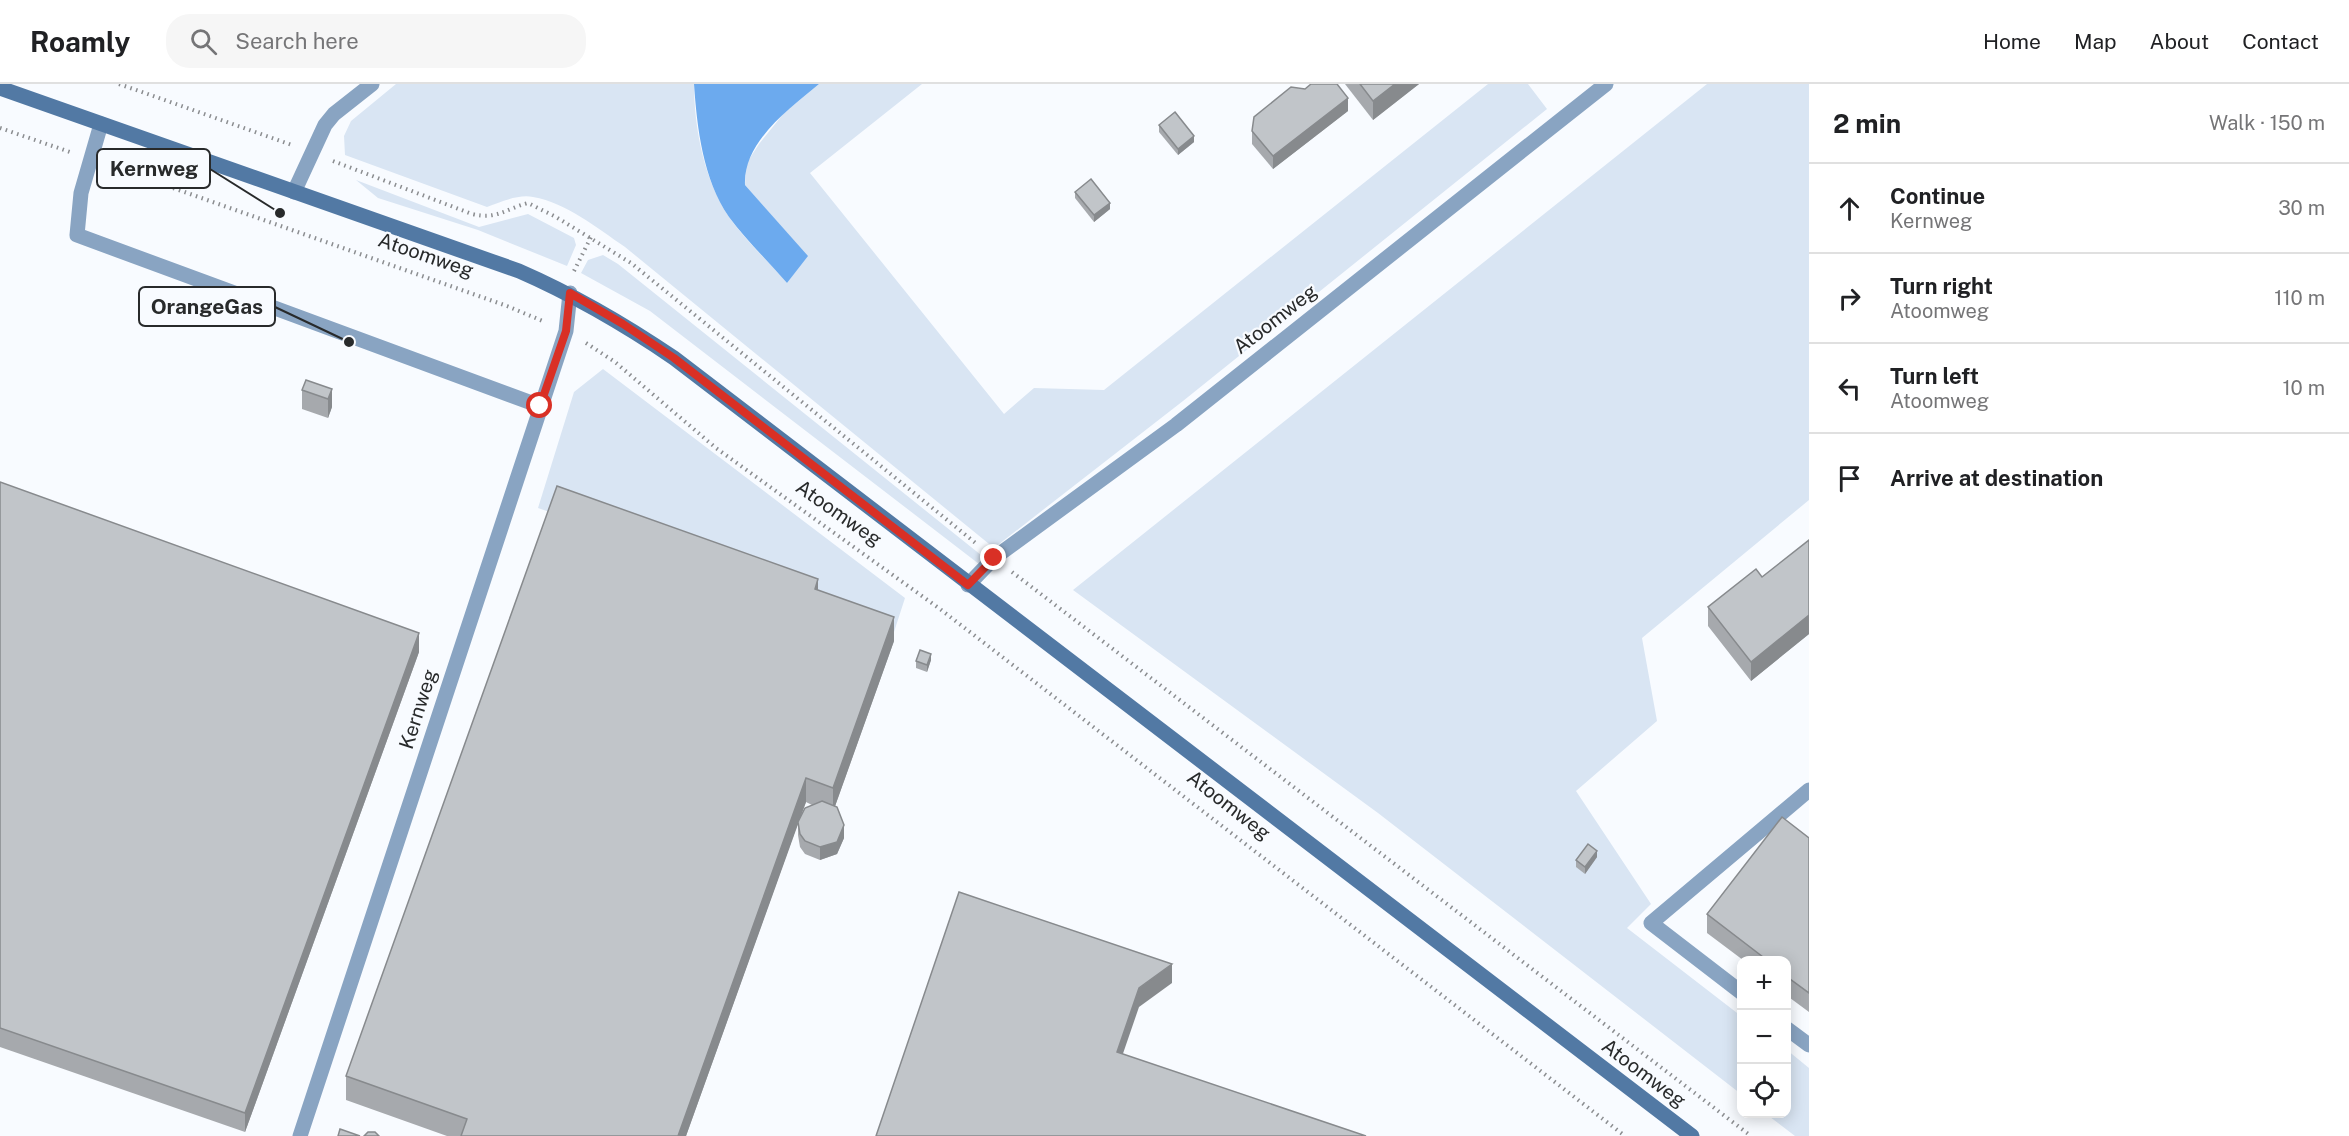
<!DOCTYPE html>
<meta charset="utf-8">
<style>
body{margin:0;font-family:"Public Sans",sans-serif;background:#f6f6f6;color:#202124}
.controls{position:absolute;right:18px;bottom:18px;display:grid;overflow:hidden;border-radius:12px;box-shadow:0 3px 15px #0003}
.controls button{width:54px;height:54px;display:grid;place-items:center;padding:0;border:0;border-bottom:2px solid #e0e0e0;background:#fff;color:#202124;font:30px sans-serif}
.stop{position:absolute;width:18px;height:18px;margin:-14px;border:4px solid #d93025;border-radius:50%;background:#fff}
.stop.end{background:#d93025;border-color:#fff;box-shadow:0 2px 6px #0008}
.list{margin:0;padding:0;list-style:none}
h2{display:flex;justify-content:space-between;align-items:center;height:78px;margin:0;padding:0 24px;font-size:26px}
h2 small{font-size:20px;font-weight:400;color:#757577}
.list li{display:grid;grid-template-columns:39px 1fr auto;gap:18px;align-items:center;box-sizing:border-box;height:90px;padding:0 24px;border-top:2px solid #e0e0e0}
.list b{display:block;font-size:22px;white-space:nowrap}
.list p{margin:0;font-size:20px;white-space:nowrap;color:#757577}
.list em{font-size:20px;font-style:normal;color:#757577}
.icon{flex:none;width:33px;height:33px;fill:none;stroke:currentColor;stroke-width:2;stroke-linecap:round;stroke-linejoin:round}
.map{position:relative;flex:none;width:1809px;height:1052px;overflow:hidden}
header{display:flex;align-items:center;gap:36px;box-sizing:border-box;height:84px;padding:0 30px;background:#fff;border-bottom:2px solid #e0e0e0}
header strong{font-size:28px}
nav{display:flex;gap:33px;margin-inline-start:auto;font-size:21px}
.search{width:420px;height:54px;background:#f6f6f6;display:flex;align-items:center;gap:15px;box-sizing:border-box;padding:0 21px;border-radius:24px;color:#757577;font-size:22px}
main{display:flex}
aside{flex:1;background:#fff}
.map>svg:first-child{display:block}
.green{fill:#d9e5f3}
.water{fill:#6caaee}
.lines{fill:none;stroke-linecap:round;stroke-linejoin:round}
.path{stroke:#8b8d90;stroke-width:4;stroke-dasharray:1.5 4.5;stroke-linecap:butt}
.lane{stroke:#89a4c2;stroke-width:15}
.street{stroke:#89a4c2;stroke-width:15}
.secondary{stroke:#5279a4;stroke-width:15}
.wall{fill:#a6a9ad;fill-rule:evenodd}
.shaded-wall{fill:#878a8d}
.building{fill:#c1c5c9;stroke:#878a8d;stroke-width:1.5}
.route{stroke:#d93025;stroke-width:8}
.labels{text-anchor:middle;stroke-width:4.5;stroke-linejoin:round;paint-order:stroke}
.street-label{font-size:20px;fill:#282a2b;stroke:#f8fbff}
.leader{fill:none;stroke:#282a2b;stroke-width:2}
.callout-dot{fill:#282a2b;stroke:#f8fbff;stroke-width:2}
.callout{fill:#f8fbff;stroke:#282a2b;stroke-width:2}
.callout-label{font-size:21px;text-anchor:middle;font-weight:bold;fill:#282a2b}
</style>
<header>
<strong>Roamly</strong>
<div class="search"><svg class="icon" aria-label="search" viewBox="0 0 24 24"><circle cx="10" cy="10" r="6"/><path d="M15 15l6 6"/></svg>Search here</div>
<nav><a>Home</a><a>Map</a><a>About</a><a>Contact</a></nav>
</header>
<main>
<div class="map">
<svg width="1809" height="1052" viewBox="0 0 1809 1052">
<rect width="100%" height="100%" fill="#f8fbff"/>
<g class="green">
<path d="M396,0H694C694,43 704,96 729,133C745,156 768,177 787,199L807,172L745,101L746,80L759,60L784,29L819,0H922L810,89L1004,330L1034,304L1104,306L1488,0H1528L1547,25L1183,317L994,464L625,163C597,144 567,119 533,113C519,110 500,118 487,123L345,71L344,52L351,37Z"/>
<polygon points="1707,0 1809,0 1809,416 1642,554 1657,637 1576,707 1651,820 1627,844 1741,932 1741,1010 1378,729 1073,506"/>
<polygon points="356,96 479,143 528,130 574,154 576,161 567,182 478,146 378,114"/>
<polygon points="603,171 618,180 986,475 979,480 650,227 581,189 588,176"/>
<polygon points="603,285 905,514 894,548 538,424 413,786 538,424 574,308"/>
<polygon points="1787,966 1809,984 1809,1052 1795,1052 1766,1030 1786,1030"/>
</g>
<path class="water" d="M694,0H819C789,25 743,58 745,101L808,172L787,199C768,177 746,156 729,133C703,95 697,44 694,0Z"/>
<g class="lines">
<g class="path">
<polyline points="119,0 292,61"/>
<polyline points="0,44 70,68"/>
<path d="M333,77L472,130C497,136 505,125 528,119L556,133L631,179L978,461"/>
<polyline points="111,82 507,222 545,238"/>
<polyline points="574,187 591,153"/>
<polyline points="586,259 615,278 716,364 940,525 1625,1052"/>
<polyline points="1012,488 1751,1052"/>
</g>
<g class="lane">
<polyline points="101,40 81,109 77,151 540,322"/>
<polyline points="1742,909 1651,839 1809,706"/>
<polyline points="1786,944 1809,961"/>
</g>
<g class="street">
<polyline points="294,108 325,41 334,30 372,0"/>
<polyline points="968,501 994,474 1176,341 1606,0"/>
<polyline points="300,1052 566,247 570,209"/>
</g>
<path class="secondary" d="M0,4L519,187C574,211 624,240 674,274L1692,1052"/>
</g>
<g class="wall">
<polygon points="1345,0 1419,0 1373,36"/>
<polygon points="1348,27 1273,85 1252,60 1252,47"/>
<polygon points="1159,41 1194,58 1178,71 1159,48"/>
<polygon points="1075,108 1110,125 1094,138 1075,114"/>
<polygon points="332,305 332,323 328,334 302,325 302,306"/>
<polygon points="0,398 419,568 245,1048 0,963"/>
<polygon points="1809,456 1809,550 1751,597 1708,542 1708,523 1762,493"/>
<path d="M818,506L894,557L835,722L844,754L837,770L820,776L805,770L800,763L798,751V739L686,1052H447L346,1016V992ZM806,718L812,721L799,736Z"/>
<polygon points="931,576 927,588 916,584 916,577"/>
<polygon points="1809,754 1809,928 1786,911 1786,876 1743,876 1707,849 1707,830"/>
<polygon points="1597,773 1585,790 1576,783 1576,776"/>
</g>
<g class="shaded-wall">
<polygon points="1395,0 1419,0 1373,36 1373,17"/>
<polygon points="1348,14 1348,27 1273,85 1273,72"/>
<polygon points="1194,52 1194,58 1178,71 1178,65"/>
<polygon points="1110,119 1110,125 1094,138 1094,131"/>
<polygon points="332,305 332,323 328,334 328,315"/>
<polygon points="818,495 818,519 815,505"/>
<polygon points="1809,531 1809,550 1751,597 1751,578"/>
<polygon points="894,533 894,557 833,728 833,704"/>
<polygon points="419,549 419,568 245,1048 245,1029"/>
<polygon points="931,570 931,576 927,588 927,581"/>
<polygon points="806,694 806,718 686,1052 678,1052"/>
<polygon points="844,741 844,754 837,770 820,776 820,763"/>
<polygon points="1597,767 1597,773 1585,790 1585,783"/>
<polygon points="1172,880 1172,899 1139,923 1117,987 1117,968 1139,904"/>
</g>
<g class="building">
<polygon points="1311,0 1337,0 1348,14 1273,72 1252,47 1254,33 1291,3 1305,5"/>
<polygon points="1360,0 1395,0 1373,17"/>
<polygon points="1175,28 1194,52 1178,65 1159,41"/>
<polygon points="1091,95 1110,119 1094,131 1075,108"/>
<polygon points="306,296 332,305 328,315 302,306"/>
<polygon points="0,398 419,549 245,1029 0,944"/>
<polygon points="557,402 818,495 815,505 894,533 833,704 806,694 678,1052 461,1052 467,1035 346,992"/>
<polygon points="1809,456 1809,531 1751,578 1708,523 1756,485 1762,493"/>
<polygon points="920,566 931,570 927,581 916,577"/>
<polygon points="822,717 837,723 844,741 837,758 820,763 805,757 800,750 798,738 805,724"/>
<polygon points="1782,733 1809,754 1809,909 1786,892 1786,876 1767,876 1707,830"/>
<polygon points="1588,760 1597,767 1585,783 1576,776"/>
<polygon points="959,808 1172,880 1139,904 1117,968 1366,1052 876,1052"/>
<polygon points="340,1045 360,1052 338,1052"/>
<polygon points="368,1048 375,1048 379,1052 364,1052"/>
</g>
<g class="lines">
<polyline class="route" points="540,322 566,247 570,209 623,240 674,274 968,501 994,474"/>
</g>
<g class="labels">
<g class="street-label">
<text transform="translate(426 171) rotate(19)" y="7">Atoomweg</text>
<text transform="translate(1275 235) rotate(-38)" y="7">Atoomweg</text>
<text transform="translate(839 429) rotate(35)" y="7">Atoomweg</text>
<text transform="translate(418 625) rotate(-72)" y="7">Kernweg</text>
<text transform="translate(1229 721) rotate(38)" y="7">Atoomweg</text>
<text transform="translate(1644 989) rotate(37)" y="7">Atoomweg</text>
</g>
</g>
<path class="leader" d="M280 129L210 85M349 258L275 223"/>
<g class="callout-dot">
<circle cx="280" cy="129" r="6"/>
<circle cx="349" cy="258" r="6"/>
</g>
<g class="callout">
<rect x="97" y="65" width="113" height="39" rx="6"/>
<rect x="139" y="203" width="136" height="39" rx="6"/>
</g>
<g class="callout-label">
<text x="154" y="92">Kernweg</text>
<text x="207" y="230">OrangeGas</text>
</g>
</svg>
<div class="controls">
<button>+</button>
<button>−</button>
<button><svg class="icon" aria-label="locate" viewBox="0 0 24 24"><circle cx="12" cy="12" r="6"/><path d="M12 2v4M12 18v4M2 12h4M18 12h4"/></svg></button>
</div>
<div class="stop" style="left:540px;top:322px"></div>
<div class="stop end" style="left:994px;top:474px"></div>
</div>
<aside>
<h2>2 min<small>Walk · 150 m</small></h2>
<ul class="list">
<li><svg class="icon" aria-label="ahead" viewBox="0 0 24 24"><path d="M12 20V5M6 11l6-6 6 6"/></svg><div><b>Continue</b><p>Kernweg</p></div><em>30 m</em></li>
<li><svg class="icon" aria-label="right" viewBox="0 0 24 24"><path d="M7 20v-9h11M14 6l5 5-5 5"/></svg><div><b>Turn right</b><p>Atoomweg</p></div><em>110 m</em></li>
<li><svg class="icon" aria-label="left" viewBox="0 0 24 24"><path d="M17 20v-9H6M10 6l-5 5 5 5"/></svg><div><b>Turn left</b><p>Atoomweg</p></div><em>10 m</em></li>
<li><svg class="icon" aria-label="arrive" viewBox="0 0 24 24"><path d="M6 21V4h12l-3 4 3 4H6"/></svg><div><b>Arrive at destination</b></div></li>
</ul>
</aside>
</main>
